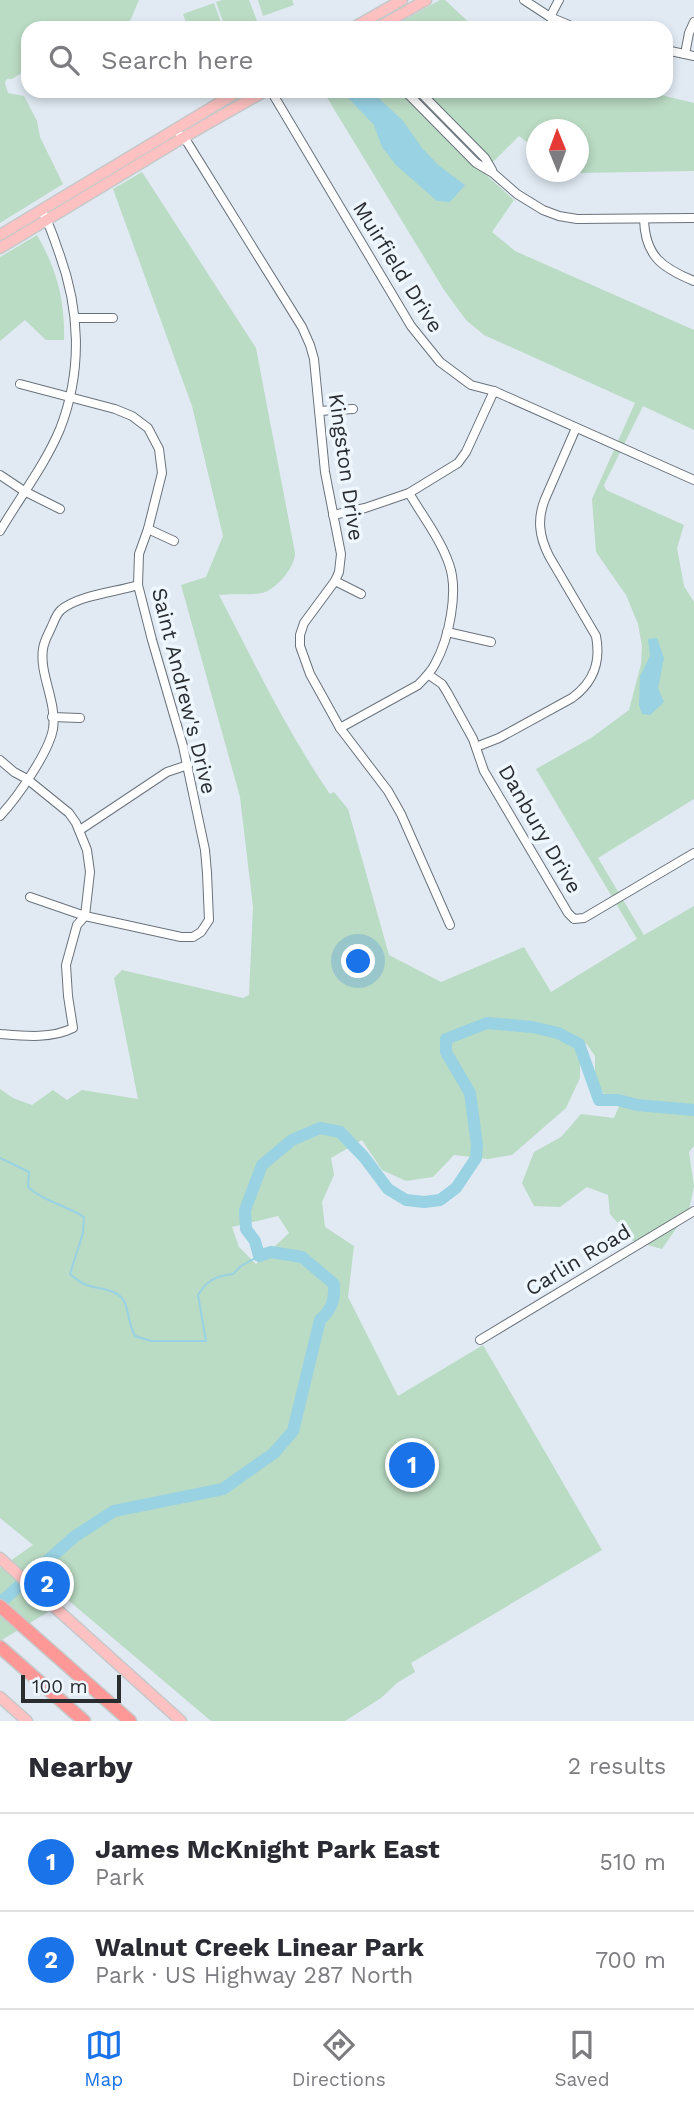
<!DOCTYPE html>
<meta charset="utf-8">
<style>
body{margin:0;font-family:"Work Sans",sans-serif;background:#f2f2f3;color:#2b2b33}
.compass{position:absolute;left:526px;top:119px;width:63px;height:63px;border-radius:50%;background:#fff;box-shadow:0 4px 10px #0003;rotate:359deg}
.scale{position:absolute;left:21px;bottom:18px;width:100px;box-sizing:border-box;padding-left:7px;border:4px solid #292d30;border-top:0;font-size:19px;line-height:24px;white-space:nowrap;color:#292d30;-webkit-text-stroke:5px #eff7fe;paint-order:stroke}
.you{position:absolute;left:359px;top:962px;width:24px;height:24px;margin:-18px;border:5px solid #fff;border-radius:50%;background:#1a73e8;box-shadow:0 0 0 10px #1a73e833}
.badge{display:grid;place-items:center;width:46px;height:46px;border-radius:50%;background:#1a73e8;color:#fff;font-size:23px;font-weight:700}
.pin{position:absolute;translate:-50% -50%;border:4px solid #fff;box-shadow:0 2px 7px #0006}
.list{margin:0;padding:0;list-style:none}
h2{display:flex;justify-content:space-between;align-items:center;height:91px;margin:0;padding:0 28px;font-size:30px}
h2 small{font-size:23px;font-weight:400;color:#7c7c81}
.list li{display:grid;grid-template-columns:46px 1fr auto;gap:21px;align-items:center;box-sizing:border-box;height:98px;padding:0 28px;border-top:2px solid #e1e1e2}
.list b{display:block;font-size:26px;white-space:nowrap}
.list p{margin:0;font-size:23px;white-space:nowrap;color:#7c7c81}
.list em{font-size:23px;font-style:normal;color:#7c7c81}
.icon{flex:none;width:38px;height:38px;fill:none;stroke:currentColor;stroke-width:2;stroke-linecap:round;stroke-linejoin:round}
.map{position:relative;flex:none;width:694px;height:1721px;overflow:hidden}
.search{position:absolute;background:#fff;box-shadow:0 4px 10px #0003;left:21px;right:21px;top:21px;height:77px;display:flex;align-items:center;gap:18px;box-sizing:border-box;padding:0 24px;border-radius:21px;color:#7c7c81;font-size:26px}
.sheet{height:287px;background:#fff}
nav{display:flex;justify-content:space-around;align-items:center;box-sizing:border-box;height:98px;border-top:2px solid #e1e1e2;background:#fff;font-size:19px;color:#7c7c81}
nav a{display:grid;justify-items:center;gap:4px}
nav .on{color:#1a73e8}
.map>svg:first-child{display:block}
.green{fill:#badbc4;fill-rule:evenodd}
.water{fill:#98d2e3}
.lines{fill:none;stroke-linecap:round;stroke-linejoin:round}
.stream{stroke:#98d2e3;stroke-width:2}
.river{stroke:#98d2e3;stroke-width:12}
.minor-casing{stroke:#6a727b;stroke-width:10}
.major-casing{stroke:#c7c8c9;stroke-width:13}
.highway-casing{stroke:#c7c8c9;stroke-width:15}
.minor{stroke:#fff;stroke-width:8}
.major{stroke:#fec1c1;stroke-width:10}
.highway{stroke:#fe9897;stroke-width:12}
.labels{text-anchor:middle;stroke-width:7;stroke-linejoin:round;paint-order:stroke}
.street-label{font-size:21px;fill:#292d30;stroke:#eff7fe}
</style>
<div class="map">
<svg width="694" height="1721" viewBox="0 0 694 1721">
<rect width="100%" height="100%" fill="#e1eaf3"/>
<g class="green">
<polygon points="0,0 139,0 131,19 125,28 28,28 28,69 12,79 7,79 5,83 8,93 24,96 37,121 40,137 63,184 0,223"/>
<polygon points="222,0 249,0 259,26 253,28 225,28 216,2"/>
<polygon points="258,0 292,0 294,5 263,16"/>
<polygon points="440,0 445,0 475,28 390,28"/>
<polygon points="214,3 223,28 188,28 183,14"/>
<path d="M323,91H644L694,103V171L579,173L576,172H578V130H536V149L519,136L483,172L514,200L492,232L515,251L694,330V430L643,406L604,485L606,490L684,525L677,548L684,586L694,602V799L598,858L644,935L694,906V1146L689,1152L694,1186L689,1210L662,1249L633,1241L610,1214L608,1195L587,1187L560,1207L534,1206L522,1183L534,1152L561,1137L581,1114L614,1118L622,1099L605,1095L595,1082V1056L586,1043L580,1052V1078L566,1108L512,1155L488,1159L454,1155L433,1177L406,1181L382,1170L362,1140L331,1158L334,1175L322,1202L325,1227L354,1246L348,1297L398,1396L483,1345L602,1550L411,1663L415,1672L397,1683L381,1698L345,1721H211L68,1600L0,1641V1568L33,1545L0,1518V1089L13,1098L32,1105L53,1090L67,1100L82,1090L138,1099L114,978L122,970L243,998L249,995L253,907L240,797L181,585L206,577L223,536L192,406L113,189L142,172L256,348L295,553C295,567 278,587 265,592C254,596 232,593 219,595C254,662 287,732 330,794L334,792L348,809L389,955L441,982L524,947L551,992L637,939L536,769L591,738L629,710L641,664L642,646L638,624L626,595L596,552L592,499L635,403L484,335L466,320L444,290ZM278,1216L289,1233L256,1264L239,1247L232,1227Z"/>
<path d="M37,235C57,270 65,300 64,340H46L25,320L0,341V257Z"/>
</g>
<g class="water">
<polygon points="345,91 371,91 403,121 422,148 438,165 465,185 450,202 437,201 396,165 382,147 374,125 346,96"/>
<polygon points="657,638 664,658 658,688 664,702 650,715 642,714 639,705 640,676 650,656 648,639"/>
</g>
<g class="lines">
<path class="stream" d="M0,1158L29,1172L28,1187C44,1202 66,1205 84,1217L83,1233L70,1274C74,1277 79,1282 84,1284C97,1290 118,1287 125,1303C129,1314 129,1325 135,1336L151,1341H206L198,1295C207,1280 216,1276 233,1274L241,1266L259,1256"/>
<path class="river" d="M0,1603L74,1537L114,1511L223,1489L274,1453L293,1431L320,1320C332,1309 335,1300 334,1284L302,1257L271,1252L259,1256L255,1241L246,1229L245,1210L262,1165L292,1140L320,1128L340,1132L364,1157L388,1189L406,1200L424,1202L440,1200L456,1188L476,1158L477,1145L470,1093L446,1052V1039L487,1023L532,1027L558,1033L579,1044L599,1100H618L637,1105L694,1110"/>
<defs>
<g id="minor">
<polyline points="524,0 550,17 576,28"/>
<polyline points="550,17 559,0"/>
<polyline points="666,50 694,56"/>
<polyline points="685,54 689,33 694,22"/>
<polyline points="271,91 411,326 440,362 471,385 494,391 694,480"/>
<polyline points="405,91 476,163 493,173 517,194 543,210 559,216 577,219 694,218"/>
<polyline points="419,91 485,158 492,170"/>
<polyline points="180,135 184,137 302,327 310,345 314,359 325,472 341,554 339,572 335,581 304,623 300,635 300,646 310,674 340,728 388,791 401,814 450,925"/>
<path d="M644,219C645,256 662,268 694,281"/>
<polyline points="75,318 113,318"/>
<polyline points="20,384 115,409 132,416 148,428 159,449 162,473 148,529 139,554 138,585 152,640 183,746 205,850 207,873 209,920 201,932 193,937 181,937 85,916 30,897"/>
<polyline points="319,411 353,409"/>
<polyline points="0,475 24,491 60,509"/>
<polyline points="333,515 365,508 409,493 458,463 466,452 494,391"/>
<polyline points="148,529 174,541"/>
<path d="M0,531C20,497 45,465 60,429C83,370 80,308 58,250C54,238 50,226 44,215"/>
<polyline points="335,581 361,594"/>
<polyline points="447,632 491,642"/>
<polyline points="429,675 442,684 447,692 473,739 484,771 568,913 574,919 584,918 694,853"/>
<polyline points="52,717 80,718"/>
<path d="M340,728L418,685C425,678 431,672 435,664C449,639 459,591 449,564C441,540 422,515 409,493"/>
<path d="M476,747L499,738L572,698C594,682 601,662 596,636L549,556C539,536 537,519 545,499L576,428"/>
<path d="M0,760L14,772L27,779L69,813L76,823L87,850L90,872L85,916L77,925L66,965L68,996L73,1028C51,1039 24,1036 0,1034"/>
<path d="M0,816C17,798 49,752 53,729C57,701 39,674 43,649C44,641 48,635 51,628C54,622 56,614 61,610C78,595 117,592 138,585"/>
<polyline points="80,830 167,772 188,765"/>
<polyline points="480,1340 694,1211"/>
</g>
<g id="major">
<polyline points="353,28 402,0"/>
<polyline points="377,28 426,0"/>
<polyline points="0,235 239,91"/>
<polyline points="0,248 184,137 265,91"/>
<polyline points="0,1558 181,1721"/>
<polyline points="0,1697 27,1721"/>
</g>
<g id="highway">
<polyline points="0,1606 130,1721"/>
<polyline points="0,1647 84,1721"/>
</g>
</defs>
<use href="#minor" class="minor-casing"/>
<use href="#major" class="major-casing"/>
<use href="#highway" class="highway-casing"/>
<use href="#minor" class="minor"/>
<use href="#major" class="major"/>
<use href="#highway" class="highway"/>
</g>
<g class="labels">
<g class="street-label">
<text transform="translate(398 267) rotate(58)" y="7">Muirfield Drive</text>
<text transform="translate(346 467) rotate(82)" y="7">Kingston Drive</text>
<text transform="translate(184 691) rotate(76)" y="7">Saint Andrew's Drive</text>
<text transform="translate(540 829) rotate(60)" y="7">Danbury Drive</text>
<text transform="translate(578 1260) rotate(-31)" y="7">Carlin Road</text>
</g>
</g>
</svg>
<svg class="compass" viewBox="-18 -18 36 36"><path d="M0-13l5 13h-10z" fill="#e53935"/><path d="M0 13l5-13h-10z" fill="#7c7c81"/></svg>
<div class="scale">100 m</div>
<div class="you"></div>
<div class="pin badge" style="left:412px;top:1465px">1</div>
<div class="pin badge" style="left:47px;top:1584px">2</div>
<div class="search"><svg class="icon" aria-label="search" viewBox="0 0 24 24"><circle cx="10" cy="10" r="6"/><path d="M15 15l6 6"/></svg>Search here</div>
</div>
<section class="sheet">
<h2>Nearby<small>2 results</small></h2>
<ul class="list">
<li><span class="badge">1</span><div><b>James McKnight Park East</b><p>Park</p></div><em>510 m</em></li>
<li><span class="badge">2</span><div><b>Walnut Creek Linear Park</b><p>Park · US Highway 287 North</p></div><em>700 m</em></li>
</ul>
</section>
<nav>
<a class="on"><svg class="icon" aria-label="map" viewBox="0 0 24 24"><path d="M3 6l6-2 6 2 6-2v14l-6 2-6-2-6 2zM9 4v14M15 6v14"/></svg>Map</a>
<a><svg class="icon" aria-label="directions" viewBox="0 0 24 24"><path d="M12 3l9 9-9 9-9-9zM9 14v-3h6M13 9l2 2-2 2"/></svg>Directions</a>
<a><svg class="icon" aria-label="saved" viewBox="0 0 24 24"><path d="M7 4h10v16l-5-4-5 4z"/></svg>Saved</a>
</nav>
